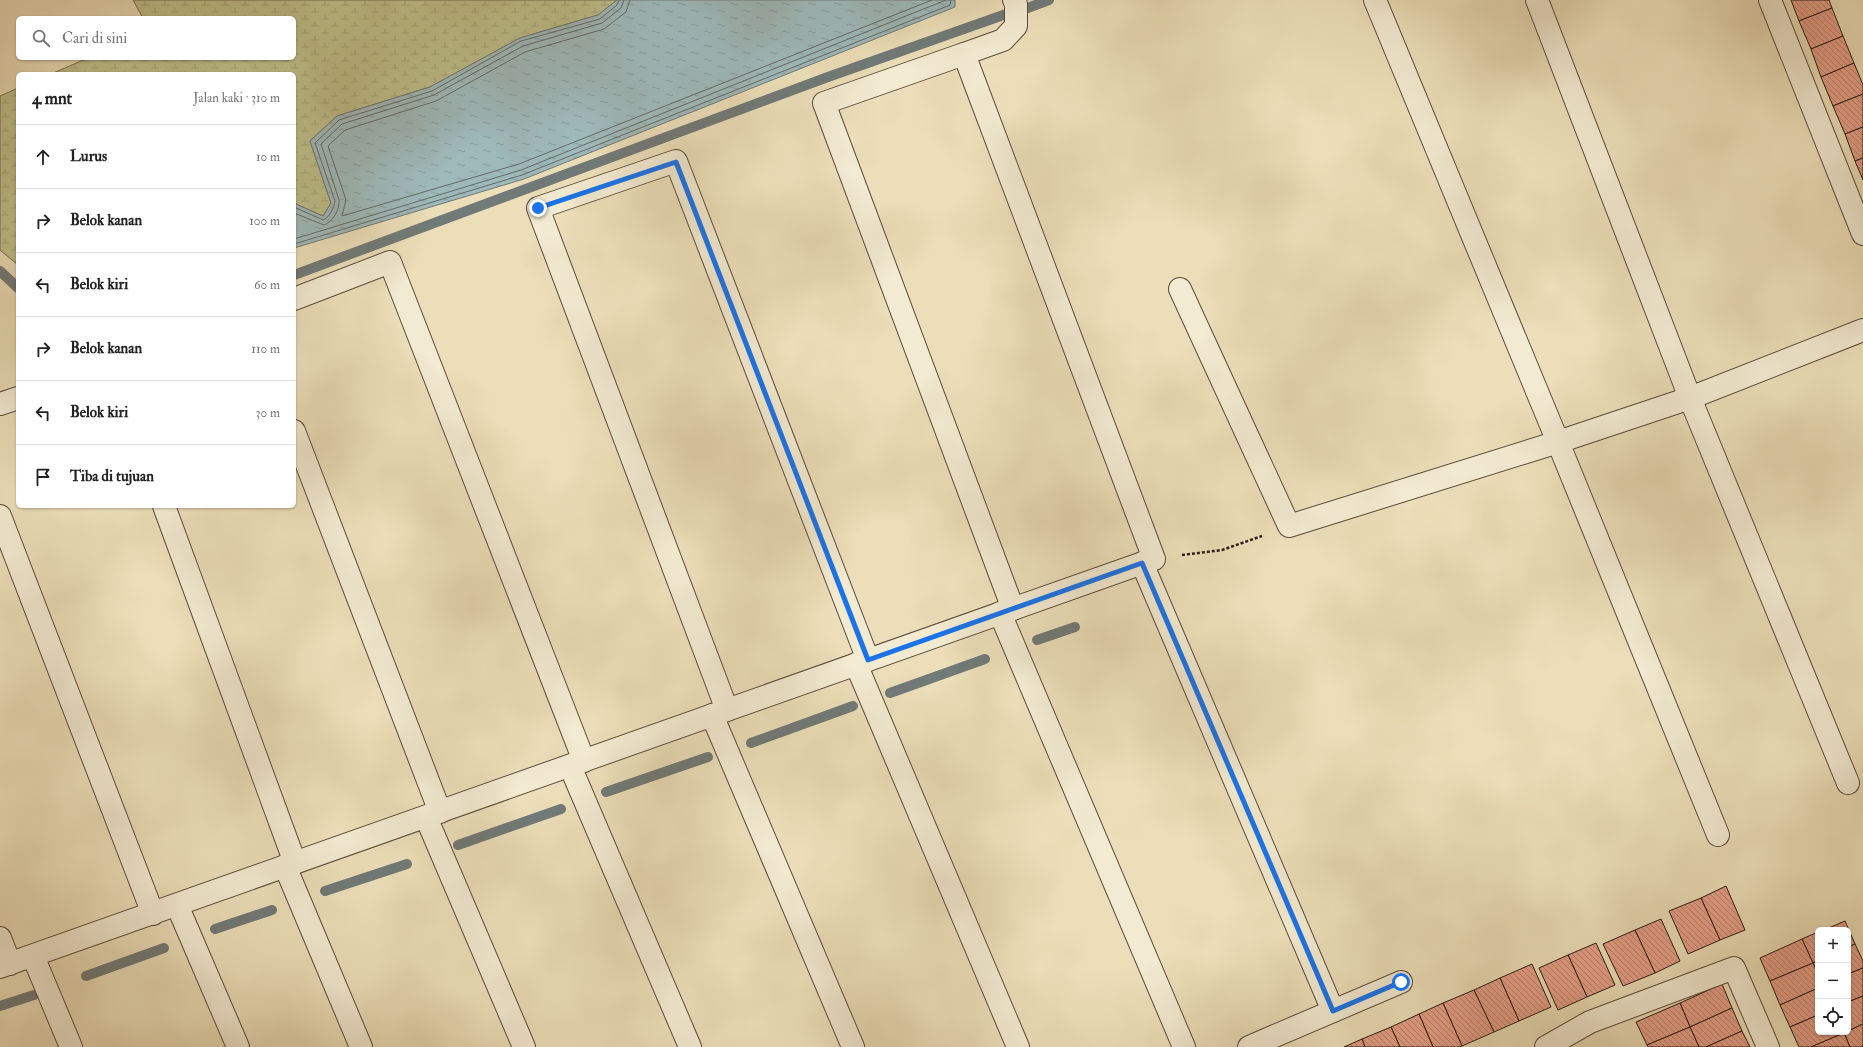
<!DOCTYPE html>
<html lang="id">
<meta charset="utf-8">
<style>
body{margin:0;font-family:"IM FELL Double Pica",serif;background:#f2f2f2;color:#222}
.controls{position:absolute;right:12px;bottom:12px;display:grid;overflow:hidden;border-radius:6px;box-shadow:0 1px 3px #0004}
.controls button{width:36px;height:36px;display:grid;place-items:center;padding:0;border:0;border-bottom:1px solid #e0e0e0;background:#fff;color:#222;font:20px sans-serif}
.stop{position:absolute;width:12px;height:12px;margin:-9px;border:3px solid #1a73e8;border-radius:50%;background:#fff}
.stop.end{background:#1a73e8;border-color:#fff;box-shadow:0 1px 4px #0008}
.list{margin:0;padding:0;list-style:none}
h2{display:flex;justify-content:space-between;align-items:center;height:52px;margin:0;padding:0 16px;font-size:17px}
h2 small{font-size:13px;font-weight:400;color:#767676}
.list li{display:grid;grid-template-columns:26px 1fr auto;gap:12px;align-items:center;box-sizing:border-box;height:64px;padding:0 16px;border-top:1px solid #e0e0e0}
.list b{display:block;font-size:15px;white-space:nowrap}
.list em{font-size:13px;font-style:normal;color:#767676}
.icon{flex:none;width:22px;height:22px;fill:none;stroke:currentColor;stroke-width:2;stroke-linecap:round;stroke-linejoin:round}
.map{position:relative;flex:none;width:1863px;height:1047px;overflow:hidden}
.search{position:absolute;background:#fff;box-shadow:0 1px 3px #0004;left:16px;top:16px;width:280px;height:44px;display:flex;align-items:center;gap:10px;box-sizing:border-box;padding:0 14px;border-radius:6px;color:#767676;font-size:15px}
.panel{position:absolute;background:#fff;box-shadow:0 1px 3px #0004;left:16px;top:72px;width:280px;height:436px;border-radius:6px}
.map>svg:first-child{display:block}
.wetland{fill:url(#wetland-marsh);stroke:#746d4e}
.water{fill:url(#water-ripples);stroke:#707a77}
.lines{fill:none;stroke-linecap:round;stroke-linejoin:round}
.shore{stroke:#646a66;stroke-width:1}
.stream{stroke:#707a77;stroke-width:10}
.building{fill:url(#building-back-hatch);stroke:#2a1b12}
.minor-casing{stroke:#5a4c3c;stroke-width:24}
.path{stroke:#2a1b12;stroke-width:2.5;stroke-dasharray:3 2;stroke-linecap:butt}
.minor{stroke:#f2ead1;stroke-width:22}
.route{stroke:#1a73e8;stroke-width:5}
</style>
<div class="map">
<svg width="1863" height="1047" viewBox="0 0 1863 1047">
<defs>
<pattern id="wetland-marsh" width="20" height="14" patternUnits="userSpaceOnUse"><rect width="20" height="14" fill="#bebf8a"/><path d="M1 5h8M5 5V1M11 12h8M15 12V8" fill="none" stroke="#a3a476"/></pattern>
<pattern id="water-ripples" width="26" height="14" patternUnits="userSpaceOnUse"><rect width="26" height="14" fill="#9eb9ba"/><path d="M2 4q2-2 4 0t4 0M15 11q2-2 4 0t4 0" fill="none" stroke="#889e9f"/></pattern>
<pattern id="building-back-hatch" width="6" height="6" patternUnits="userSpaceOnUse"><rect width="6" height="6" fill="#e59f88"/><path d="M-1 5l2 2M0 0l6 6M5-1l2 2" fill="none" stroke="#ba816e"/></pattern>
</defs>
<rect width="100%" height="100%" fill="#ebdeb8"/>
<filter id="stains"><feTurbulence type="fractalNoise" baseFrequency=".005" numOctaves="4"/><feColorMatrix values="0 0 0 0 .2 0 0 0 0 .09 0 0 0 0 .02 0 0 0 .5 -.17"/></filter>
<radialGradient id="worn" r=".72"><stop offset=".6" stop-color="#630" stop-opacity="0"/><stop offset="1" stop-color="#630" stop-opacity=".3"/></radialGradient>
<g class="wetland">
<polygon points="133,0 617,0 598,15 520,38 430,87 337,116 310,141 331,203 323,216 296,204 294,201 294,74 51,74 88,58 294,58 294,18 143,18"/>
<polygon points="18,88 18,265 0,250 0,96"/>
</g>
<polygon class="water" points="617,0 955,0 955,7 524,179 294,248 294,201 296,204 323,216 331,203 310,141 337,116 430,87 520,38 598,15"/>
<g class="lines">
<g class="shore">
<polyline points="630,0 626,12 604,29 525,52 436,101 345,130 328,146 346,200 342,216 519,164 932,0"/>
<path d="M294,207L323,220C329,218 334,208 335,201L315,143L339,120L432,91L521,41L600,19L617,5L619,0"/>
<path d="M294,213L324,225C333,222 340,209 339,200L321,144L342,124L434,95L523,46L602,23L621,8L624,0"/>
<polyline points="294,239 521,170 946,0"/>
<polyline points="294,244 522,175 950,5 951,0"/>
</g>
<g class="stream">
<polyline points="1025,9 1049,0"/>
<polyline points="0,271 18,288"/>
<polyline points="294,275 828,77 1009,13"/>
<polyline points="1037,640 1075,627"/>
<polyline points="890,693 985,659"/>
<polyline points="751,743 853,706"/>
<polyline points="606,792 708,757"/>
<polyline points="458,845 561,809"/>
<polyline points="325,891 407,864"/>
<polyline points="215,929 272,910"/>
<polyline points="86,976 164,948"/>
<polyline points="0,1006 34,995"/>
</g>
</g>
<g class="building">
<polygon points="1791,0 1829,0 1832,8 1799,21"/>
<polygon points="1832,8 1843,36 1811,49 1799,21"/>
<polygon points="1843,36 1854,63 1821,77 1811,49"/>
<polygon points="1854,63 1863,85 1863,94 1833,106 1821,77"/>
<polygon points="1863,94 1863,127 1845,134 1833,106"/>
<polygon points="1863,127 1863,158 1855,161 1845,134"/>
<polygon points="1863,158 1863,180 1855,161"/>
<polygon points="1726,886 1745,930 1720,940 1701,898"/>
<polygon points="1701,898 1720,940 1688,954 1669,911"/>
<polygon points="1661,919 1680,961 1655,973 1635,930"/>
<polygon points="1845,921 1855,944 1848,947 1848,930 1824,930"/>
<polygon points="1635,930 1655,973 1623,986 1603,944"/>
<polygon points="1818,932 1818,960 1813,963 1802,939"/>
<polygon points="1802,939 1813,963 1770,981 1760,958"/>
<polygon points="1596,943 1615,985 1587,997 1568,955"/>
<polygon points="1855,944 1863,961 1863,968 1848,974 1848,947"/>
<polygon points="1568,955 1587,997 1558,1010 1539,968"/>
<polygon points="1818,960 1818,974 1813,963"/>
<polygon points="1813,963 1818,974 1818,988 1780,1005 1770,981"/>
<polygon points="1532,964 1551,1007 1519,1021 1500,978"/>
<polygon points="1863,968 1863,996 1848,1002 1848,974"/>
<polygon points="1500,978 1519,1021 1494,1032 1474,990"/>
<polygon points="1722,984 1732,1008 1690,1027 1680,1003"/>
<polygon points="1818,988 1818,1015 1790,1027 1780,1005"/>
<polygon points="1474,990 1494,1032 1462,1046 1443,1003"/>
<polygon points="1863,996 1863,1024 1848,1031 1848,1002"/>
<polygon points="1443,1003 1462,1046 1459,1047 1433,1047 1419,1014"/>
<polygon points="1680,1003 1690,1027 1647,1045 1636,1022"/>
<polygon points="1732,1008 1742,1031 1706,1047 1699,1047 1690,1027"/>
<polygon points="1419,1014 1433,1047 1400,1047 1391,1027"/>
<polygon points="1818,1015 1818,1032 1844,1033 1811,1047 1799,1047 1790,1027"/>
<polygon points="1863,1024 1863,1047 1850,1047 1844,1033"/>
<polygon points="1391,1027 1400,1047 1365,1047 1362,1039"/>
<polygon points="1690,1027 1699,1047 1648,1047 1647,1045"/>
<polygon points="1742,1031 1750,1047 1706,1047"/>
<polygon points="1844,1033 1850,1047 1811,1047"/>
<polygon points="1362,1039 1365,1047 1344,1047"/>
</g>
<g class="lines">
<defs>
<g id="minor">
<polyline points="1375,0 1558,442 1718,835"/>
<polyline points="1537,0 1690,398 1848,783"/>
<polyline points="1770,0 1863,234"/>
<polyline points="964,54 824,103 1013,609"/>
<polyline points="1180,289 1289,526 1558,442 1690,398 1863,330"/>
<polyline points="294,299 390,262 584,761"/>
<polyline points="0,404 18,398"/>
<polyline points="294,431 440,812"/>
<polyline points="164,506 295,863"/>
<polyline points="0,516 153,914"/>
<polyline points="1142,563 1333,1011"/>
<polyline points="1000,613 1184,1047"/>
<polyline points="856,664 1018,1047"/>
<polyline points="727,710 538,208 676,161 868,660"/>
<polyline points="712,715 853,1047"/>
<polyline points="570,766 690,1047"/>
<polyline points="426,817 524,1047"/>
<polyline points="285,866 361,1047"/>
<polyline points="177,905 238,1047"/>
<polyline points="0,938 10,964"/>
<polyline points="33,956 71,1047"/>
<polyline points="0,967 1154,559 964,54 1003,40 1016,26 1016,4 1014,0"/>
<polyline points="1249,1047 1401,982"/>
<polyline points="1546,1047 1590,1022 1734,968 1768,1047"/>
</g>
</defs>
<use href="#minor" class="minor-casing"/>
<polyline class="path" points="1182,555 1222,550 1262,536"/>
<use href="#minor" class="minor"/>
</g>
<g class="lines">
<polyline class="route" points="538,208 676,162 868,660 1142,563 1333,1011 1401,982"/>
</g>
<rect width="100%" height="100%" filter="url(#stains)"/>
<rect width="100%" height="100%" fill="url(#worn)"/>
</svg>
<div class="controls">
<button>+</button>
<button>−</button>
<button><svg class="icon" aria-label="locate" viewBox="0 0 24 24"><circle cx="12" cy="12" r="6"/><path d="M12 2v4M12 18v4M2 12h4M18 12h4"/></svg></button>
</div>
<div class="stop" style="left:1401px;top:982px"></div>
<div class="stop end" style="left:538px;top:208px"></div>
<div class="search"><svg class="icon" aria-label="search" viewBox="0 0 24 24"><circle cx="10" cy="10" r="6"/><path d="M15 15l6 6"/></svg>Cari di sini</div>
<section class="panel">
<h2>4 mnt<small>Jalan kaki · 310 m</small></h2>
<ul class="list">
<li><svg class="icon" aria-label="ahead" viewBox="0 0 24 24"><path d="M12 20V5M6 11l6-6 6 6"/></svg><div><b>Lurus</b></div><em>10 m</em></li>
<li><svg class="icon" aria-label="right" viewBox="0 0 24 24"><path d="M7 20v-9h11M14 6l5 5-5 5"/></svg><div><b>Belok kanan</b></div><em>100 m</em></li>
<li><svg class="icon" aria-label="left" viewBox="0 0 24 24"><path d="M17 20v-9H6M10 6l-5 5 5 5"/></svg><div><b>Belok kiri</b></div><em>60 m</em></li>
<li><svg class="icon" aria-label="right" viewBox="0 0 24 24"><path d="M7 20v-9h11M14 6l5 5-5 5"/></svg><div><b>Belok kanan</b></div><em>110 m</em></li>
<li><svg class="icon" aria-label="left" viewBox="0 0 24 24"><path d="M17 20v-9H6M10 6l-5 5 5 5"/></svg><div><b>Belok kiri</b></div><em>30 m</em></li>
<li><svg class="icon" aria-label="arrive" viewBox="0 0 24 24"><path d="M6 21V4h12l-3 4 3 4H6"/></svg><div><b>Tiba di tujuan</b></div></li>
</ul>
</section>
</div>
